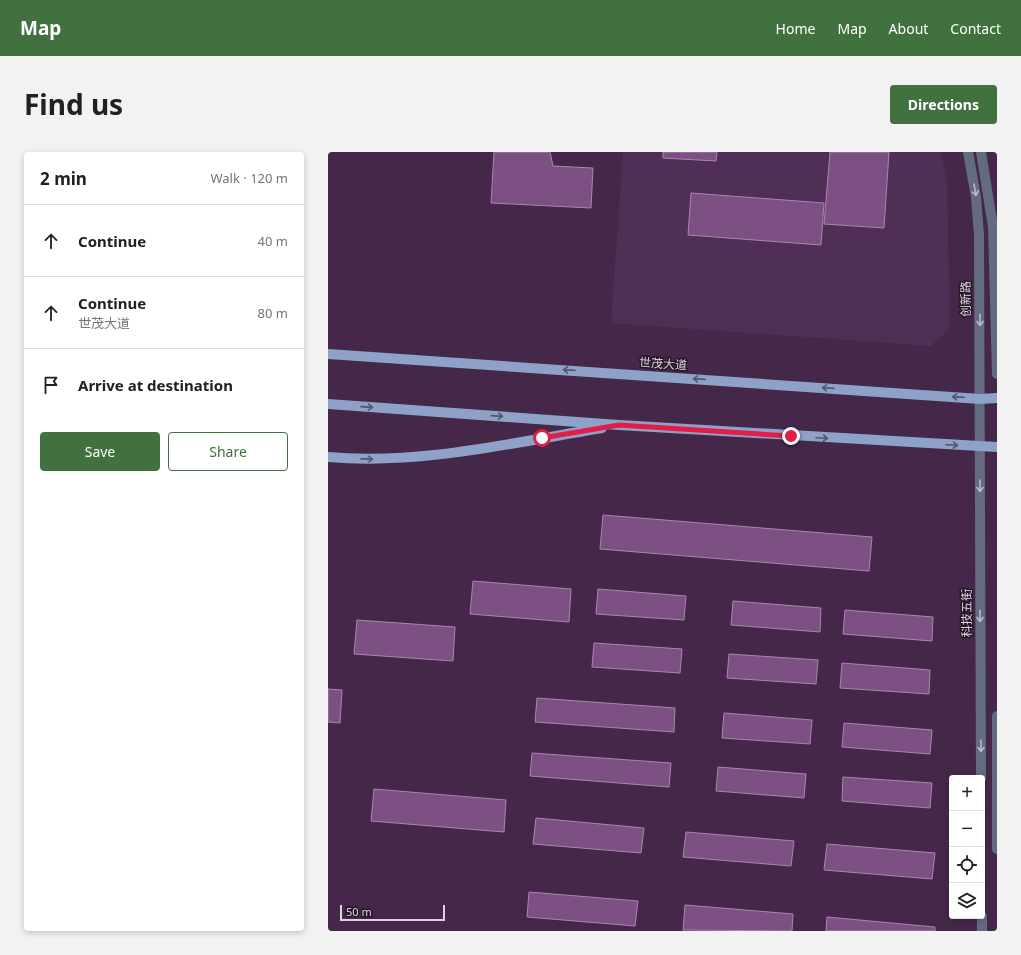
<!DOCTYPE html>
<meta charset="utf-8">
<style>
body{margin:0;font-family:"Noto Sans","Noto Sans SC",sans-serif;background:#f2f2f2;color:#202124}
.controls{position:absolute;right:12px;bottom:12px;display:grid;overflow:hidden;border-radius:4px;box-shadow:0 2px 6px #0003}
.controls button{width:36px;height:36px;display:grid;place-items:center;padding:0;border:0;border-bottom:1px solid #e0e0e0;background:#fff;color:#202124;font:20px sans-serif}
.scale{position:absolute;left:12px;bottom:10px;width:105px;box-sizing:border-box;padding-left:4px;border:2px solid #e1cfe4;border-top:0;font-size:11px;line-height:14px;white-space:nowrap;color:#e1cfe4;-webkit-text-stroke:3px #241726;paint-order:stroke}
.stop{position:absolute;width:12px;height:12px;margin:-9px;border:3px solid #e11d48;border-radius:50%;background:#fff}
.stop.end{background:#e11d48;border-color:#fff;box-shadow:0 1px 4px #0008}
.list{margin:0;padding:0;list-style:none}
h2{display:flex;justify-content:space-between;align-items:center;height:52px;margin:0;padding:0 16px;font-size:17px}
h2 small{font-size:13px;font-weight:400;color:#757577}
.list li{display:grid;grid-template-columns:26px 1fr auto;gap:12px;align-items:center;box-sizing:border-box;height:72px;padding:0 16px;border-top:1px solid #e0e0e0}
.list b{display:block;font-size:15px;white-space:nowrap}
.list p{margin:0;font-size:13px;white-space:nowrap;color:#757577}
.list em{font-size:13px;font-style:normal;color:#757577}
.actions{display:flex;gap:8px;padding:12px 16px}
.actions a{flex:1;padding:9px 0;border:1px solid #427140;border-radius:4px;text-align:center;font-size:14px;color:#427140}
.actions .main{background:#427140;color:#fff}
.icon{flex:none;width:22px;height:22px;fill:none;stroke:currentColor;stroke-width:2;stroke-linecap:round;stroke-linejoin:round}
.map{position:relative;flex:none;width:669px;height:779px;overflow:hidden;border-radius:4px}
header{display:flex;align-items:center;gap:24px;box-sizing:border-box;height:56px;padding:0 20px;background:#427140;color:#fff}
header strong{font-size:19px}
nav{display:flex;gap:22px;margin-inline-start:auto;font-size:14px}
.intro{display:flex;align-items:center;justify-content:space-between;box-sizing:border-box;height:96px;padding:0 24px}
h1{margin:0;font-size:28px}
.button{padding:10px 18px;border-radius:4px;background:#427140;color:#fff;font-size:14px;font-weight:700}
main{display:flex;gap:24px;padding:0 24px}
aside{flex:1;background:#fff;border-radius:4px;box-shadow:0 2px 6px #0003}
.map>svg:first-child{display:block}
.built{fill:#502f56}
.building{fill:#7c5083;stroke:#a887ad}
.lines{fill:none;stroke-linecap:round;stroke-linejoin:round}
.minor{stroke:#626c7e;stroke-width:10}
.major{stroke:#8ea2c7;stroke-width:10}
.oneway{stroke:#c1b6ca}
.oneway2{stroke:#54566e}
.route{stroke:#e11d48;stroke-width:5}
.labels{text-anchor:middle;stroke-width:3;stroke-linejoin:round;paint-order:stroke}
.street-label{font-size:12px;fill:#e1cfe4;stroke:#241726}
</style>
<header>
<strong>Map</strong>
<nav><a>Home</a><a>Map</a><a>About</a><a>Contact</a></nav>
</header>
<div class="intro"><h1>Find us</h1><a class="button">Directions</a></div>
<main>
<aside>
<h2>2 min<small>Walk · 120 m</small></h2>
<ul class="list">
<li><svg class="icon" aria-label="ahead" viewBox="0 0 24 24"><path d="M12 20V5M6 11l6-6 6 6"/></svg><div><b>Continue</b></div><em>40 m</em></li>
<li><svg class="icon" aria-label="ahead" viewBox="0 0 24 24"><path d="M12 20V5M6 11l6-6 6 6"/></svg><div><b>Continue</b><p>世茂大道</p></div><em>80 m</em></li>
<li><svg class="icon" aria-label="arrive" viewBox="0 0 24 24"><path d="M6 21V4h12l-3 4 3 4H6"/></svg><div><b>Arrive at destination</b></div></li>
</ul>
<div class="actions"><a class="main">Save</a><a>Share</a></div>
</aside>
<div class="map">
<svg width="669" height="779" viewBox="0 0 669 779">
<rect width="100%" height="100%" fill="#452849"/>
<polygon class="built" points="295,0 613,0 619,31 622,176 603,194 283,171"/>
<g class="building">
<polygon points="166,0 222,0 225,14 265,16 263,56 163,51"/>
<polygon points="335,0 389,0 388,9 335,6"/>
<polygon points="502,0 561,0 556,76 496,72"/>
<polygon points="363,41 496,51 493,93 360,83"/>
<polygon points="275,363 544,385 541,419 272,397"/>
<polygon points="145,429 243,437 241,470 142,462"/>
<polygon points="270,437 358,444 356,468 268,462"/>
<polygon points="405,449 493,456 492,480 403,473"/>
<polygon points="517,458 605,465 604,489 515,482"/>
<polygon points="29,468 127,475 125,509 26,502"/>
<polygon points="266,491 354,497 352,521 264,515"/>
<polygon points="401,502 490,508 488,532 399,526"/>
<polygon points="514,511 602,518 601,542 512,536"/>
<polygon points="0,537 14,538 12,571 0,570"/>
<polygon points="209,546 347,556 346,580 207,570"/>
<polygon points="396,561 484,568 482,592 394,586"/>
<polygon points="516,571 604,578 602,602 514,595"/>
<polygon points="204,601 343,611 341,635 202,624"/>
<polygon points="390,615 478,622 476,646 388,639"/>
<polygon points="515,625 604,631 602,656 514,649"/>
<polygon points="46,637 178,648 176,680 43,669"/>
<polygon points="208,666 316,676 313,701 205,692"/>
<polygon points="358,680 466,689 463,714 355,705"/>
<polygon points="499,692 607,701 604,727 496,718"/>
<polygon points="201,740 310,749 307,774 199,765"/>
<polygon points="357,753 465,762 464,779 355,778"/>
<polygon points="499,765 607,775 607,779 498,779"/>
</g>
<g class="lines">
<g class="minor">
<polyline points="640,0 648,45 651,83 653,626"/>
<polyline points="653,0 665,75 669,222"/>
<polyline points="669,564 669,697"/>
<polyline points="654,764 654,779"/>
</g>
<g class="major">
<polyline points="0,202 652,247 669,246"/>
<polyline points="0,252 291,273 669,295"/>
<path d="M0,305C92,313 183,291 274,276"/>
</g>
</g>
<defs><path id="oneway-shaft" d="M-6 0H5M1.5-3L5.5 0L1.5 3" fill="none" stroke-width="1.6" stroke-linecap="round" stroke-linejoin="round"/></defs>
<g class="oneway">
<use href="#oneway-shaft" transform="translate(647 38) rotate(80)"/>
<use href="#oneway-shaft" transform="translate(652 168) rotate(89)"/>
<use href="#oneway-shaft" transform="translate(652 334) rotate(90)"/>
<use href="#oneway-shaft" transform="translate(652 464) rotate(90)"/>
<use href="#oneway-shaft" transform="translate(653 594) rotate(90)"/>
</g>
<g class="oneway2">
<use href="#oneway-shaft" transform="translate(241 218) rotate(-176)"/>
<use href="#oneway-shaft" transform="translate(371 227) rotate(-176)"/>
<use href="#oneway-shaft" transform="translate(500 236) rotate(-176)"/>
<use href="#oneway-shaft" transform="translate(630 245) rotate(-176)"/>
<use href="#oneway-shaft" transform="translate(39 255) rotate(4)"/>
<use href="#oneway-shaft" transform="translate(169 264) rotate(4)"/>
<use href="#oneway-shaft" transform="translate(494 286) rotate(3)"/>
<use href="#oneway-shaft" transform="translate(624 293) rotate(3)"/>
<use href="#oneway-shaft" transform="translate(39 307) rotate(1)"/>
</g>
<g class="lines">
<polyline class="route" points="214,286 291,273 463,284"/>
</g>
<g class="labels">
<g class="street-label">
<text transform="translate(638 147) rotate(-91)" y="4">创新路</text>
<text transform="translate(335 212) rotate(4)" y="4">世茂大道</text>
<text transform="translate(639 461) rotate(-90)" y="4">科技五街</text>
</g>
</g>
</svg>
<div class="controls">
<button>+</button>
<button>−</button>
<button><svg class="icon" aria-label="locate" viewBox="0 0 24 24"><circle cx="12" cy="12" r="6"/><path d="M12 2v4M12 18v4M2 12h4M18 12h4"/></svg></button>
<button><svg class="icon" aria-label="layers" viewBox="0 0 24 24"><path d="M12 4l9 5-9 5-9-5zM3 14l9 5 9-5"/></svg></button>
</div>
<div class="scale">50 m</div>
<div class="stop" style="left:214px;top:286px"></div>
<div class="stop end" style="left:463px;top:284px"></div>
</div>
</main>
